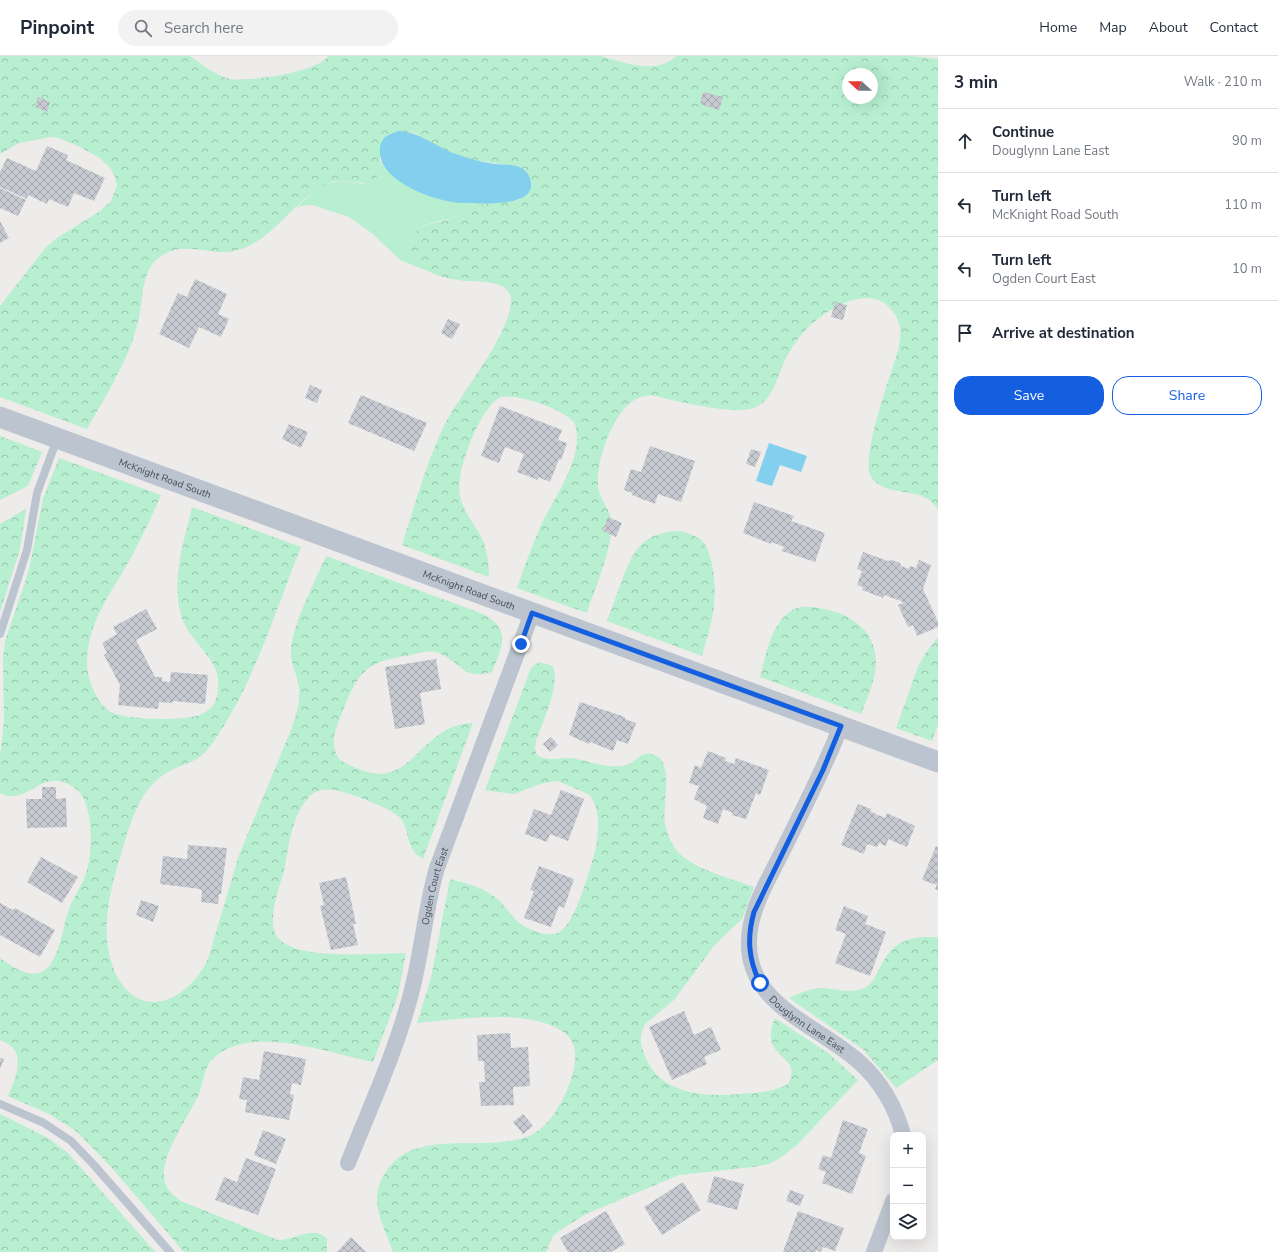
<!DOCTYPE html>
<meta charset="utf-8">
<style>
body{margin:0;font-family:"Nunito Sans",sans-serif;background:#f2f2f3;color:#1f2937}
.controls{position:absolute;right:12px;bottom:12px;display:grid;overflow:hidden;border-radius:8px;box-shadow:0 4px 16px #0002}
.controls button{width:36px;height:36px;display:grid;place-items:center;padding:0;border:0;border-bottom:1px solid #e0e1e3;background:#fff;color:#1f2937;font:20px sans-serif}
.compass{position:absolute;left:842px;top:12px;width:36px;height:36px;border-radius:50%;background:#fff;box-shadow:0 4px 16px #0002;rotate:291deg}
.stop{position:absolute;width:12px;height:12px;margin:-9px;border:3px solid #145fe0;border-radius:50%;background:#fff}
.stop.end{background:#145fe0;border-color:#fff;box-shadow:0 1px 4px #0008}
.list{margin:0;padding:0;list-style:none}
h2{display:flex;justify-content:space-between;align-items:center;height:52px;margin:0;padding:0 16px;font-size:17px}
h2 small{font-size:13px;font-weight:400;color:#747a83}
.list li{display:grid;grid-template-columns:26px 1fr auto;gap:12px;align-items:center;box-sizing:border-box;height:64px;padding:0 16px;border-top:1px solid #e0e1e3}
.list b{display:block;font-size:15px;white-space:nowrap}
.list p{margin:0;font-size:13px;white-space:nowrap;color:#747a83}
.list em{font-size:13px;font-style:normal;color:#747a83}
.actions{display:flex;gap:8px;padding:12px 16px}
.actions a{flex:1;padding:9px 0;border:1px solid #145fe0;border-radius:16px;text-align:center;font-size:14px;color:#145fe0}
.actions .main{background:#145fe0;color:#fff}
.icon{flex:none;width:22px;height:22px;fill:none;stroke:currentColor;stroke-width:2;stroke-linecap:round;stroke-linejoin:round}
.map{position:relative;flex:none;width:938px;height:1196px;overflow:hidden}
header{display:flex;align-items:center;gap:24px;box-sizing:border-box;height:56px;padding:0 20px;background:#fff;border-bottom:1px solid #e0e1e3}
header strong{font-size:19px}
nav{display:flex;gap:22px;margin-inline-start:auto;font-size:14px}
.search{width:280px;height:36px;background:#f2f2f3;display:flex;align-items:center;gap:10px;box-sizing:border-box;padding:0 14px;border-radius:22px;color:#747a83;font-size:15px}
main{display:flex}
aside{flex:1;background:#fff}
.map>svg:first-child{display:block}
.green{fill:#b7efd0}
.forest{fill:url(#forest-crowns);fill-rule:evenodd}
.water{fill:#82d0ed}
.building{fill:url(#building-cross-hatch)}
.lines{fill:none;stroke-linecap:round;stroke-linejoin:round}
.service{stroke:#bcc5cf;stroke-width:8}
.minor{stroke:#bcc5cf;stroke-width:16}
.tertiary{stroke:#bcc5cf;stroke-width:21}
.route{stroke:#145fe0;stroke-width:5}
.labels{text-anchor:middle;stroke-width:3;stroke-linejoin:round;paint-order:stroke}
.street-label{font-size:10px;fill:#444d59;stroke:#fff}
</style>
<header>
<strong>Pinpoint</strong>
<div class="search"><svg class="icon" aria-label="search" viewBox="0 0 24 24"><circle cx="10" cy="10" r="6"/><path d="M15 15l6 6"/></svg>Search here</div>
<nav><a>Home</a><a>Map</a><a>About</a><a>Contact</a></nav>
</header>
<main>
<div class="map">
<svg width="938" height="1196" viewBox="0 0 938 1196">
<defs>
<pattern id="forest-crowns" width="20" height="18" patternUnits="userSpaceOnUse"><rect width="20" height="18" fill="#b7efd0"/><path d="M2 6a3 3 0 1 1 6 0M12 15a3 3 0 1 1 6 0" fill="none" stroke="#96c4ac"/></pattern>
<pattern id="building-cross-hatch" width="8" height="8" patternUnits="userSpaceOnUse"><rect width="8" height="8" fill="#c8cad1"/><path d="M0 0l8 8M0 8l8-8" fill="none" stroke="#a4a6ad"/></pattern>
</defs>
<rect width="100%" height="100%" fill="#eeebeb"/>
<path class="green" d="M381,105C386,115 394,120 403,126C432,145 455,147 489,147C476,150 466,157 454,161C445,165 434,165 425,169C400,181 415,205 430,216L400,204L373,178L349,161L312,149L300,150L295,153C322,128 327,121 364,128L379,116Z"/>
<g class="forest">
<path d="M0,0H190C203,9 215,19 230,23C248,26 319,16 328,0H601C625,7 655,19 677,0H911L938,3V453C926,435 907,438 889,433C882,431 873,426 870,419C862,398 890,321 897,298C901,283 903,270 894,257C870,220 813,260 796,286C792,291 788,298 785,304C777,320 775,340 758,350C739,362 674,344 651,339C646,340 641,340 636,343C613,355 596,405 598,429C600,448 615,454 611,479C607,505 595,532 587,557L517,532C524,511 532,490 541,469C554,442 577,412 577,381C577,375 576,368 572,364C561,353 513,335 499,342C481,352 462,403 460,422C456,451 471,460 482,483C488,495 489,508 489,521L402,489C415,449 426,407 444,370C460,337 510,280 511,245C511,221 474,227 458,224C443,222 425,217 416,203C412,197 410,190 412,183C417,167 434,168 447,164C457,161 465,155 474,151C488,146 504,146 519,144L531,125L527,117L514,110L474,104L455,98L440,92L415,77L398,75L387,79C385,86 380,95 380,102C380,110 380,118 374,124C365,132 343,120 327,128C294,143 271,188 234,195C207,200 180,182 156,204C143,216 143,238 140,255C133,298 108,336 87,373L0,341V250L46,191L57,182L100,155L111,145L117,129L115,121L110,112L100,102L78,90L58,82L51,81L19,87L0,98ZM848,18H872V42H848Z"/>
<polygon points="0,380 42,396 28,430 0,444"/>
<path d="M59,402L161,439C151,463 140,485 128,507C109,540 87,568 87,607C87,623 96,645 109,655C124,664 186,666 202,658C208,655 214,650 216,643C229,603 187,590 180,555C172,519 184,486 192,451L301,491C275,556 254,627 214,685C196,712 184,704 162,720C138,736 129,772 121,798C112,827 103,861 108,892C120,962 178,962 208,903L239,799L291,674C296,659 302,642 298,626C295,614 290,605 291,593C292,570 316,523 326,500L483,558C512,573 502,591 492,616C464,624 463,609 441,598C433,593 420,597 411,599C365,606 359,615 342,657C336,672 329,688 339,703C414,750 412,669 473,667L423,803C405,792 411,780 402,764C395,753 348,736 334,734C324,733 315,734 309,741C291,760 289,791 284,815C279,832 265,868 279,883C300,905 376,897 406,897L398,939L373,1006C331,997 267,974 227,993C221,996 214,1001 210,1006C203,1017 203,1029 198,1040C188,1061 164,1094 164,1118C164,1131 171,1138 181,1145L278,1184C294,1185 314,1168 327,1183V1196H184L112,1112L76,1075L49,1058L8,1040C16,1020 29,994 0,984V902C10,909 26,921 39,917C59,911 62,873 68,856C72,842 82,831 86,817C93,797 94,746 76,733C41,707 30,752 0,737V701L4,664L3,602L5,585L29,514L43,443Z"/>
<polygon points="26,453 20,493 0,556 0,468"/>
<path d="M680,475C687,477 694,479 700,483C707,488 710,500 712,508C719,544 712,565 702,600L607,565C612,551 617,538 622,524C634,493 643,476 680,475Z"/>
<path d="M813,551C845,555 877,571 876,608C875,626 867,642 861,658L760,621C766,599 772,561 797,552C802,550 808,551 813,551Z"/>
<polygon points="938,581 938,669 932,685 896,672 918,611 925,598"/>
<path d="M539,606L553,610C560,631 543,665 536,685L535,694L537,699C547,705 555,703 566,702C585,702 608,715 626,709C638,706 641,691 658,701C673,710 662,752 665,768C667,778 671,788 678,796C693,813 733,823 754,831L742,863L714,890L674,944L645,968C639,980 640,988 645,1000C660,1039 705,1041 740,1038C757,1037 774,1036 788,1028C800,1005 779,1005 772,987C769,979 772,970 775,962L828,997L858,1024L797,1089L780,1102L769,1108L753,1111L679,1119L586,1158L559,1175L553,1180L546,1196H393C381,1163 365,1140 391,1109C423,1071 493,1100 535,1077C557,1065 586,1007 571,984C561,969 537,964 520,962C486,959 451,964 417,967L431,922L450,823C464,827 480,830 492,839C505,847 510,861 522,869C531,875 550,882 560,876C575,867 589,816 594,799C599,782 602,750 588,738L558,725L543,727L514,738L485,734L531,612Z"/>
<path d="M921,881H938V1004L896,1032L864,994L789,942C799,937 809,933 821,932C834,932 855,939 866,931C872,928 874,922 877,917C889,894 895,885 921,881Z"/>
<polygon points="0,1058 48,1082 68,1097 155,1196 0,1196"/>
</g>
<g class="water">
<path d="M398,75C418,75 435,90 453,97C467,102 481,106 495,108C502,109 511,108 519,111C526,114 530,119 531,127C534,152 478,147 463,147C436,146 376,125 380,92C381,81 389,78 398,75Z"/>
<polygon points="769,387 807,400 801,416 780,409 772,430 756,425"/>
</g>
<g class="building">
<polygon points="703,36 723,41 719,54 700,48"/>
<polygon points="38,41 50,46 47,56 35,51"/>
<polygon points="47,90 68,99 66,104 105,122 94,145 74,137 68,151 49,143 47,148 28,139 27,143 0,131 0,116 7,102 36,115"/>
<polygon points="0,132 26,144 18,160 0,152"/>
<polygon points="0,165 9,182 0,187"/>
<polygon points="195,223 227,238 218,258 229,263 221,281 199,271 189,292 159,278 178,237 187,241"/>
<polygon points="835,246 847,249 843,264 831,261"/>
<polygon points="448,263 460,268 452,283 441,277"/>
<polygon points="310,329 322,334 317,347 305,342"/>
<polygon points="361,339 427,367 414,395 348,367"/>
<polygon points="500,350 562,374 558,384 567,387 561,404 559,403 550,426 538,421 538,424 517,416 524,398 505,391 499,407 481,400"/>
<polygon points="289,368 308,376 301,392 282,383"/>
<polygon points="650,390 695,405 681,446 658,438 655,448 632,439 632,437 624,434 631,413 641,416"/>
<polygon points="751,393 761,396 755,411 746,408"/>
<polygon points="754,446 794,460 791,465 825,477 815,506 782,495 784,491 772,486 771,488 743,477"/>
<polygon points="608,461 622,467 616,481 603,475"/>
<polygon points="863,496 888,505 892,504 900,507 901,510 909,513 910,510 916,512 919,504 931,509 923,533 938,566 938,571 917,580 913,569 908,571 898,549 903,547 901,545 884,539 883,542 862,534 863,531 857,529 862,515 857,513"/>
<polygon points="146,553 157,573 136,584 155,621 162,621 162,625 170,626 171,616 208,619 205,648 173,645 173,647 159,646 158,653 118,649 120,629 104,599 107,597 102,587 117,578 113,571"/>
<polygon points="436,603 441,633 420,637 425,668 395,673 385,611"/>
<polygon points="580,646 625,661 625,663 636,667 628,688 617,684 613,695 590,686 589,688 569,679"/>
<polygon points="551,681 558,689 550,696 543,688"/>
<polygon points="708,695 726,702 725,705 734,708 736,702 769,714 760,739 756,737 746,763 732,759 733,757 723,753 718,768 703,762 707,750 694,743 699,730 689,727 695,709 701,712"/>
<polygon points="42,731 56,731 56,743 66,742 67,771 27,772 26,743 42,743"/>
<polygon points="561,734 584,743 568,785 550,778 547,786 525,778 534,753 551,759"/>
<polygon points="858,748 871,753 870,755 878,759 885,762 887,757 915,770 907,791 888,783 886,790 879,787 877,791 867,788 864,798 841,789"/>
<polygon points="188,789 227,792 221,838 219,838 218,848 201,846 202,835 200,833 160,828 163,800 187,803"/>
<polygon points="936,790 938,791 938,834 935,833 937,829 922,824"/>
<polygon points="41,801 78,821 62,847 27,826"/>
<polygon points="539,810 574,823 564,852 559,850 551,871 524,862 534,835 530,834"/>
<polygon points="346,821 356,868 353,868 358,889 331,894 320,850 324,849 319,827"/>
<polygon points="141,844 159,850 153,866 136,859"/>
<polygon points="0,847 13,854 15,852 55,874 40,901 0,879"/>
<polygon points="844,850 868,860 865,868 886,876 870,920 835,907 846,878 835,874"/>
<polygon points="684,955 694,979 711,971 721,994 704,1001 707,1008 672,1024 649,971"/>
<polygon points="510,977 511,992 528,991 530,1030 513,1031 514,1049 481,1050 479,1026 485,1026 484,1005 478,1005 477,979"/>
<polygon points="264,995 306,1003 301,1029 292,1027 290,1038 294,1039 289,1064 245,1056 247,1044 239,1043 243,1021 259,1024"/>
<polygon points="0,1002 4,1003 0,1013"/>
<polygon points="523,1058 533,1070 523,1078 513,1066"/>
<polygon points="843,1064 868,1073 859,1097 866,1100 852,1138 822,1127 826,1116 818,1113 823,1099 831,1102"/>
<polygon points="263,1074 286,1083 276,1108 254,1099"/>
<polygon points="246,1102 276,1113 258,1159 215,1144 224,1121 237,1126"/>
<polygon points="714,1120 744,1128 737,1154 707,1146"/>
<polygon points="683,1126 701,1154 662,1179 644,1151"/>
<polygon points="790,1134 804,1139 800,1150 786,1145"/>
<polygon points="606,1155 625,1188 611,1196 568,1196 560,1182"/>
<polygon points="798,1155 844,1172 835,1195 823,1191 821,1196 816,1194 816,1196 783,1196"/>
<polygon points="351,1181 366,1196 337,1196"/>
</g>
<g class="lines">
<g class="service">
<polyline points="0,578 27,494 37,437 57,383"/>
<polyline points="0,1048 44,1067 71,1085 94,1109 170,1196"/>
</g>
<g class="minor">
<path id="s1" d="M841,670C824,713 803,754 782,796C771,819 756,843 751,868C735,945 812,965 858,1005C880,1024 896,1051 903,1079"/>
<path id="s2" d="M348,1107C369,1054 394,1000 409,945C422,901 424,856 437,812L532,557"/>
<polyline points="874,1196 893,1145"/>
</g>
<path class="tertiary" id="s3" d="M0,361L938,706"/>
</g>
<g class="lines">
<path class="route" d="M521,588L532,557L841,670L823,714L754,856C747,881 748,903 760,927"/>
</g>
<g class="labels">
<g class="street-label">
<text dy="4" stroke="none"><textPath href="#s3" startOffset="176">McKnight Road South</textPath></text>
<text dy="4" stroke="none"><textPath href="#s3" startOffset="500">McKnight Road South</textPath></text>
<text dy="4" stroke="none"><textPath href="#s2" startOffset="291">Ogden Court East</textPath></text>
<text dy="4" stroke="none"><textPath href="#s1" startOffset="342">Douglynn Lane East</textPath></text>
</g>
</g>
</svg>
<div class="controls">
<button>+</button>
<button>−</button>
<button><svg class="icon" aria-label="layers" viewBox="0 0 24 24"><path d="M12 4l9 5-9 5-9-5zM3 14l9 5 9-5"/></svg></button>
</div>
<svg class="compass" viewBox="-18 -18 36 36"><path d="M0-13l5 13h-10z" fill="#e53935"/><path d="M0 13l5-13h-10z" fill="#747a83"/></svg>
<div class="stop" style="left:760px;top:927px"></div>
<div class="stop end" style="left:521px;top:588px"></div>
</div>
<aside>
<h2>3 min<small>Walk · 210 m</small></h2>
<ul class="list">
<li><svg class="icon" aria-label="ahead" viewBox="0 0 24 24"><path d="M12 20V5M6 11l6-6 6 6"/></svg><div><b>Continue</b><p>Douglynn Lane East</p></div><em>90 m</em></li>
<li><svg class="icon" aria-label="left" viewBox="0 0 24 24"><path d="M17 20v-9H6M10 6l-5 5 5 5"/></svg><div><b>Turn left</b><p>McKnight Road South</p></div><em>110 m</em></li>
<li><svg class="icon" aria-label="left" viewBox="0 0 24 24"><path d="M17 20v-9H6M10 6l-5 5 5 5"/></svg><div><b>Turn left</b><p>Ogden Court East</p></div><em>10 m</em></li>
<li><svg class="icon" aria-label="arrive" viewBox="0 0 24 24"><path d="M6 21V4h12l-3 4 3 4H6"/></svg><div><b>Arrive at destination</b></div></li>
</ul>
<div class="actions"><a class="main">Save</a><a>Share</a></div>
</aside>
</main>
